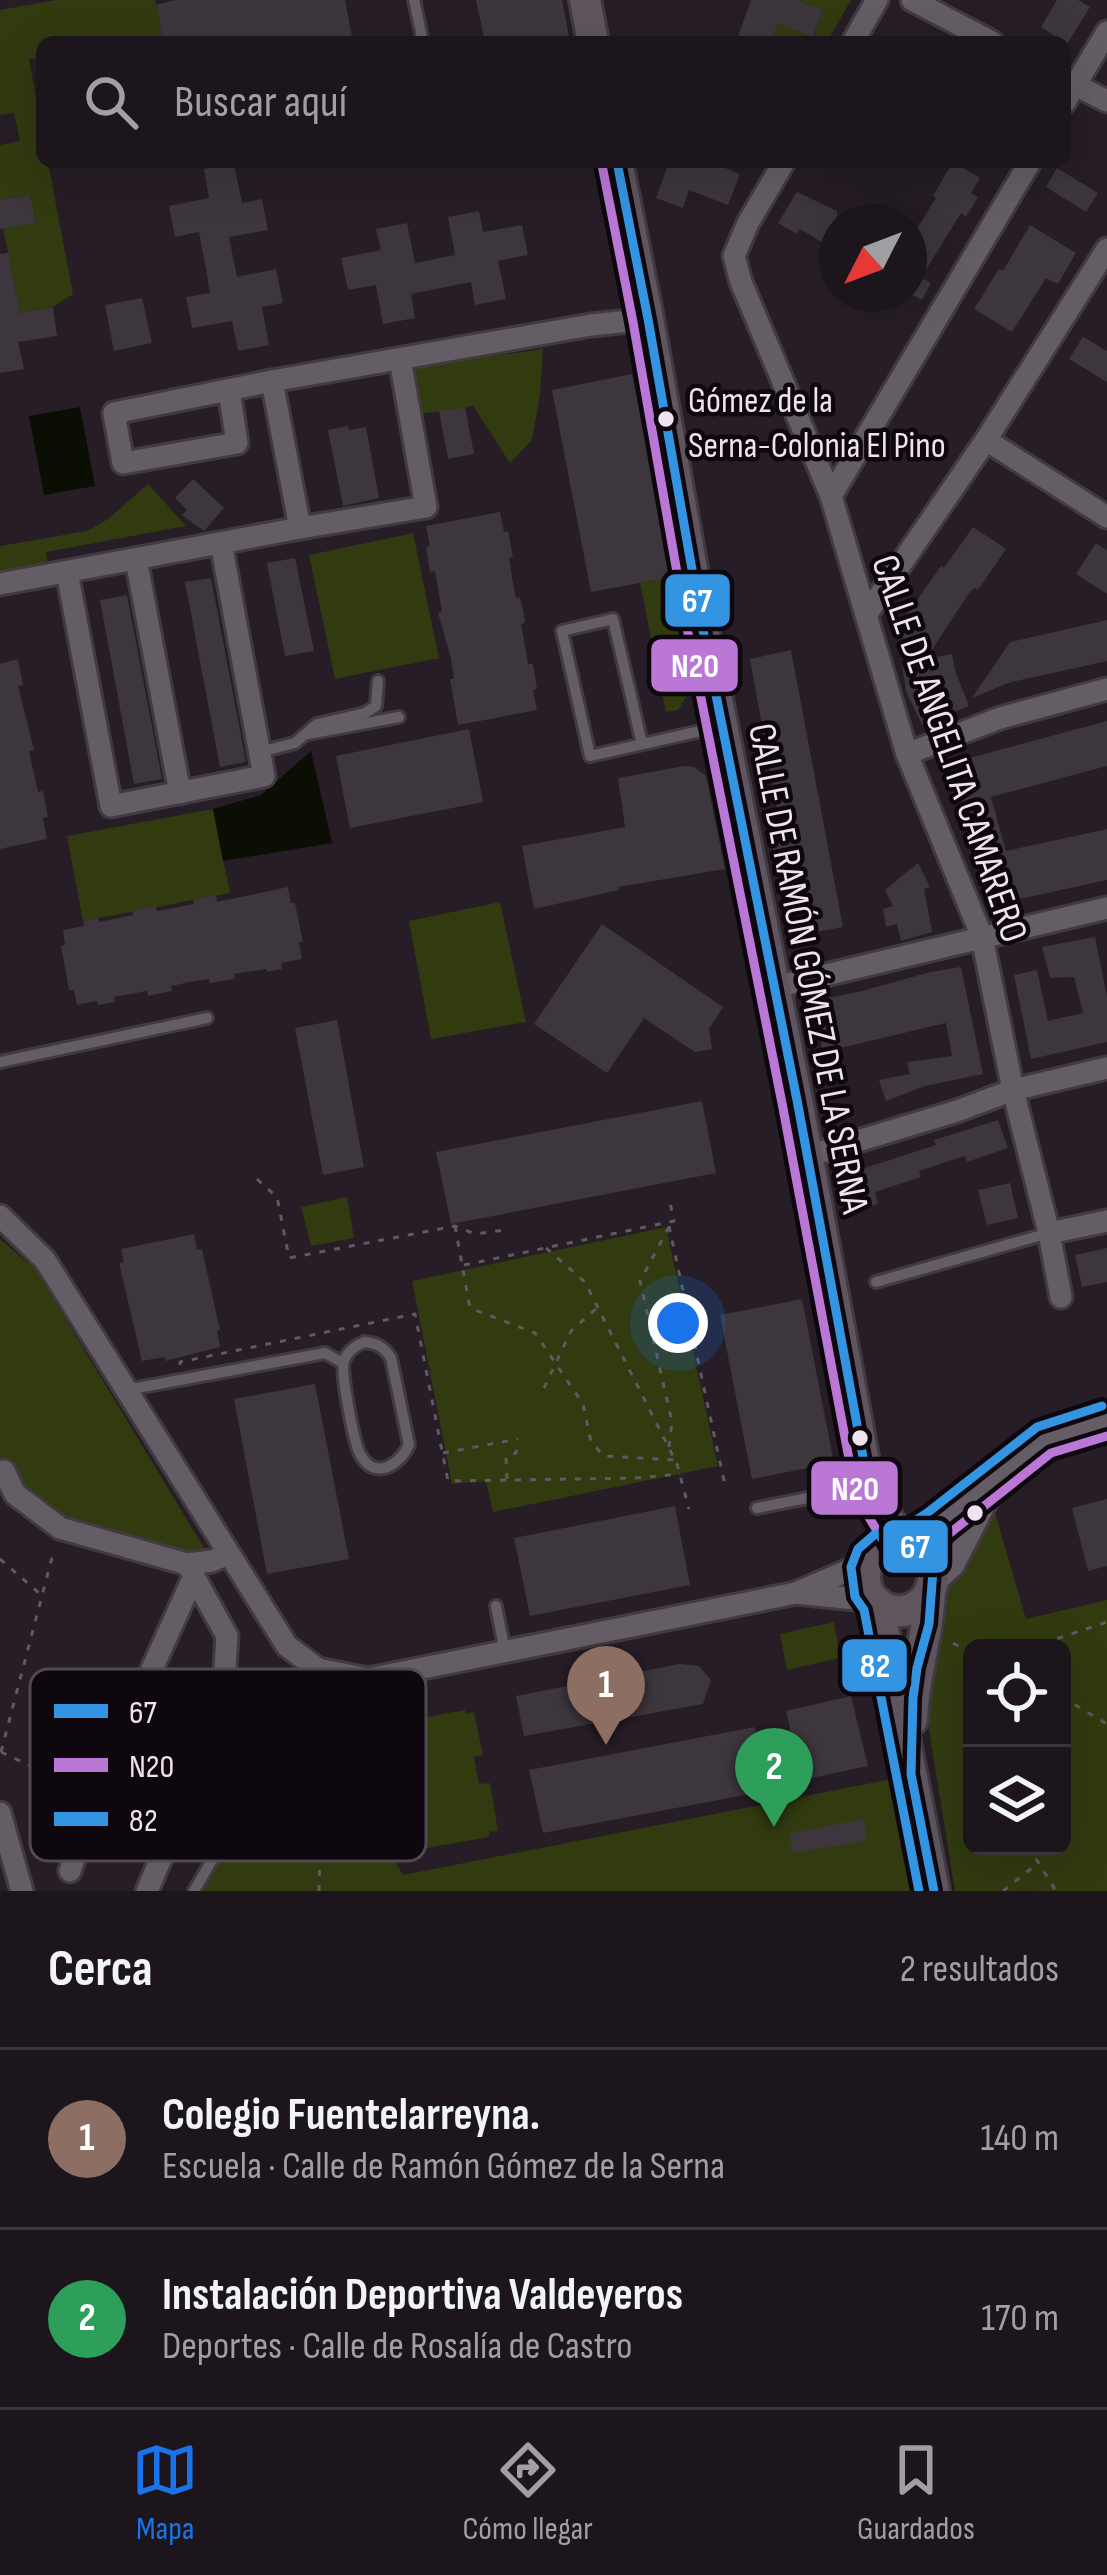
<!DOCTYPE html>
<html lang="es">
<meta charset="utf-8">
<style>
body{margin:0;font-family:"Sofia Sans Condensed",sans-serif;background:#251f25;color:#f1f3f6}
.controls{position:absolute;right:36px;bottom:36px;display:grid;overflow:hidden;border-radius:18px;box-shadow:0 12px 48px #0002}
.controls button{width:108px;height:108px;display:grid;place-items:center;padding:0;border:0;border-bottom:3px solid #3a353b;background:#1c161c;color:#f1f3f6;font:60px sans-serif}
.compass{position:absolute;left:819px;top:204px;width:108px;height:108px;border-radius:50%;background:#1c161c;box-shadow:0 12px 48px #0002;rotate:228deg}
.you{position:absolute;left:678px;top:1323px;width:42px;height:42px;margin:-30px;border:9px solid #fff;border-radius:50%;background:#1a73e8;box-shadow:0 0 0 18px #1a73e833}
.badge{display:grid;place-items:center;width:78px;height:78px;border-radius:50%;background:#1a73e8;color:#fff;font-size:39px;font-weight:700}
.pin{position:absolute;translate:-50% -99px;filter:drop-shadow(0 3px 6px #0008)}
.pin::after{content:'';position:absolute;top:63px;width:42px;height:36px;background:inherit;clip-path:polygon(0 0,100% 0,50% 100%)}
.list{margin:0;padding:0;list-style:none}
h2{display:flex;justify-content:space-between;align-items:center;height:156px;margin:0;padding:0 48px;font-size:51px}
h2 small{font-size:39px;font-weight:400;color:#a09fa3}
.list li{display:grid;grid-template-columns:78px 1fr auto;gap:36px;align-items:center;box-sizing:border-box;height:180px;padding:0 48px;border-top:3px solid #3a353b}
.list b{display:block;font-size:45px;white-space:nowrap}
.list p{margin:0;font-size:39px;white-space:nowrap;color:#a09fa3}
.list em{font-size:39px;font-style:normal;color:#a09fa3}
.icon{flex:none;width:66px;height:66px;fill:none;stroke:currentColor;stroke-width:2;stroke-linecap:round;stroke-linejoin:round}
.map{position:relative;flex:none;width:1107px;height:1891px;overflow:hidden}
.search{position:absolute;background:#1c161c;box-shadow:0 12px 48px #0002;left:36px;right:36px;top:36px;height:132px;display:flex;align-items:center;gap:30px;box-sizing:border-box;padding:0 42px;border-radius:18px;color:#a09fa3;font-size:45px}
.sheet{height:516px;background:#1c161c}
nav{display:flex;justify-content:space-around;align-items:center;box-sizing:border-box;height:168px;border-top:3px solid #3a353b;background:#1c161c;font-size:33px;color:#a09fa3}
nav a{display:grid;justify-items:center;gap:6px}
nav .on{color:#1a73e8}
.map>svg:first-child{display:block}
.green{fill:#323a10;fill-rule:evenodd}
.water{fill:#0b0e03}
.building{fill:#3d363d}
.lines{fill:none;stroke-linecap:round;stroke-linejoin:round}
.lane-casing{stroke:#413a41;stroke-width:16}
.street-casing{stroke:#413a41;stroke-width:27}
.secondary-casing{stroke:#413a41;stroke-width:36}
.path{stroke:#615962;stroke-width:3;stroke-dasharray:6 9;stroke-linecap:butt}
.lane{stroke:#655d66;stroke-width:10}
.street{stroke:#655d66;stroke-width:21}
.secondary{stroke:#5e555f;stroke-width:30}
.bus-1-casing{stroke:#0e070e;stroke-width:18}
.bus-2-casing{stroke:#0e070e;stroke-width:18}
.bus-3-casing{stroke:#0e070e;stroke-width:18}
.bus-1{stroke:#3394e2;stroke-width:9}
.bus-2{stroke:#ba77d6;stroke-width:9}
.bus-3{stroke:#3394e2;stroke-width:9}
.bus-dot{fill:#eee3ee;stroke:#0e070e;stroke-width:4.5}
.labels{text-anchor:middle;stroke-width:9;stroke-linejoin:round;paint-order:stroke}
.bus-label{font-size:36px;fill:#eee3ee;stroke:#0e070e;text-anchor:start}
.street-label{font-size:39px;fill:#eee3ee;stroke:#0e070e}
.key{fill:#0e070e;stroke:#514951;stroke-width:3}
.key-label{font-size:33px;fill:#eee3ee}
.line-badge{stroke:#0e070e;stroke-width:4.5}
.badge-label{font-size:33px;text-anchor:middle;font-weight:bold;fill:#fff}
</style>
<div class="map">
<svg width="1107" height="1891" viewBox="0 0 1107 1891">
<rect width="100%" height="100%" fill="#261d26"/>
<g class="green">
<polygon points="56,0 155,0 164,42 42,42 42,57 29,59 42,131 42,162 48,162 73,294 53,307 20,313 3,228 36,222 30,195 0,200 0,145 20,141 14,113 0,115 0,10"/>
<polygon points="796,0 851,0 827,42 771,42 778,23 814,36 823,10"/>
<polygon points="543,349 540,395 532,440 510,463 473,406 421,414 414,367"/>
<polygon points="148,484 186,526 46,552 48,566 0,576 0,546 87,531 108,519"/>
<polygon points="413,533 439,658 335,679 309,555"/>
<polygon points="672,577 693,686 678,710 666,712 640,583"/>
<polygon points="213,809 230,893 83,921 67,836"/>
<polygon points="500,902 526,1022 431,1039 409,921"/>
<polygon points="347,1197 354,1238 311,1246 301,1207"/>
<polygon points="666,1227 718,1466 493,1512 486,1481 452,1484 412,1281"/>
<polygon points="0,1239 36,1270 212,1561 60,1528 0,1478"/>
<path d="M992,1502L1026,1619L1107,1600V1891H955L923,1693L943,1602ZM972,1648H1062V1846H972Z"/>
<polygon points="834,1622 840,1658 787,1670 780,1634"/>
<polygon points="465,1710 466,1714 474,1712 483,1755 474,1757 479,1784 490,1783 498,1831 489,1832 489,1837 427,1848 425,1843 417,1844 408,1798 418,1796 414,1770 404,1771 395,1729 406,1727 406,1721"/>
<polygon points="308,1711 403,1875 892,1779 912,1891 202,1891"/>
</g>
<g class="water">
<polygon points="80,407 95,486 44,495 29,416"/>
<polygon points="311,751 332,843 223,861 213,809 261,795"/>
</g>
<g class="building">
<polygon points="176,0 345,0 353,42 164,42 156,5"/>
<polygon points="476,0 562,0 570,42 485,42"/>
<polygon points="751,0 796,0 823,10 813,37 778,23 771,42 736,42"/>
<polygon points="1057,0 1078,0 1090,7 1067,44 1041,27"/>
<polygon points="669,162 710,162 740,174 728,205 689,190 683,208 656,198"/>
<polygon points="953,162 980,178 971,193 978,197 966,217 961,213 921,278 931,283 922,300 911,294 909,298 909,234 915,225 918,227 936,198 933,196"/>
<polygon points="234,164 242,203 262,199 268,230 229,237 237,277 276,269 283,303 262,307 269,345 238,351 232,321 192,328 186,297 210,293 205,264 199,232 175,237 169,206 209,198 204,169"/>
<polygon points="1057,168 1098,193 1086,212 1046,187"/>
<polygon points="797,192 837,211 837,251 800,229 797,234 778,223"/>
<polygon points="30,195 36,223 0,229 0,200"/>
<polygon points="479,211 483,232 522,225 528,255 498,261 506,299 475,305 471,282 411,294 415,318 383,324 376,285 348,290 341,258 381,250 376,229 407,223 415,263 455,255 448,217"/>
<polygon points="1030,225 1076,253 1058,284 1046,278 1012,332 974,309 999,269 1003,271"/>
<polygon points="8,253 20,313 53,307 57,336 18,342 24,369 0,373 0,254"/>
<polygon points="142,298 152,343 114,351 105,305"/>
<polygon points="1083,337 1107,351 1107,382 1069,359"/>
<polygon points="632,374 672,577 591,592 552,390"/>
<polygon points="465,407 474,454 448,459 439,411"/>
<polygon points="348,426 349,430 366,427 379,498 343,506 328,430"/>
<polygon points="193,479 224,508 204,531 182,515 187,510 175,498"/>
<polygon points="500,512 504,532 508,531 513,557 509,557 512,578 516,598 520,597 523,610 525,623 521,624 528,664 533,664 535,676 537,689 533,690 537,710 458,725 450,679 454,679 451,658 438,613 442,612 435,571 430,572 426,547 430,546 426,526"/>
<polygon points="973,527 1006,549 978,590 974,588 967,596 926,659 952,654 955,671 969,706 922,725 906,691 902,664 910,662 899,626 941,566 944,568"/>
<polygon points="1096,543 1107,550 1107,594 1076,574"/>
<polygon points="295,558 314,651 285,656 267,563"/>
<polygon points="211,578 246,762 220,767 185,582"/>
<polygon points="127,595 162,779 134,784 100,600"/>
<polygon points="1107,620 1107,661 1011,682 972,698 1010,642"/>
<polygon points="791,650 843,927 800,935 788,868 778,870 764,812 777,810 750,659"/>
<polygon points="18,659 23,685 18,686 34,750 29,751 38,792 43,791 48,817 43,818 47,839 0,849 0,664"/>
<polygon points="1107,721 1107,766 991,797 1006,851 1107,829 1107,880 997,904 990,871 983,872 980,859 978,859 973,848 966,817 964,818 961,808 957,808 952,796 947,770 957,769 956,763 973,757"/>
<polygon points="469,729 483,802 350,828 336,756"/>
<polygon points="684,766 694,767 706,776 725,869 618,887 619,890 534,909 522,846 625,827 618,778"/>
<polygon points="918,863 930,887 924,889 932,932 901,941 897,924 886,927 883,909 893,906 885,890"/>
<polygon points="288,887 291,903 295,903 303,942 299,942 302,959 281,963 282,969 267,972 266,969 234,974 235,979 210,983 209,979 190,982 171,986 172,991 148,996 147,991 114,997 115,1002 98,1005 97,1001 77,1005 74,990 69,990 61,946 65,945 63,930 84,926 83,921 98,918 99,922 133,915 132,911 156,906 157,911 194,904 193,900 216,895 217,902"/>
<polygon points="602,924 723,1007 709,1029 712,1049 695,1052 644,1018 607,1073 534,1024"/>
<polygon points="1095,937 1107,996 1107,1042 1031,1059 1014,975 1037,970 1048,1021 1083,1013 1074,977 1050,978 1042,947"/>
<polygon points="961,967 983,1074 925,1086 886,1101 879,1080 910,1074 907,1062 952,1056 946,1023 823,1052 813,1001 862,991 930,972"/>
<polygon points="337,1020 364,1167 323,1175 295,1028"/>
<polygon points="702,1101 716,1173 451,1224 436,1152"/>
<polygon points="998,1120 1008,1148 967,1162 965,1156 919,1171 921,1177 875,1192 878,1204 859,1210 854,1206 851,1185 843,1175 936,1145 934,1140"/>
<polygon points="1010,1183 1018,1218 987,1225 978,1190"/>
<polygon points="194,1234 197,1250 202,1249 220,1330 217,1330 220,1347 165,1361 165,1357 142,1361 119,1263 124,1262 121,1249"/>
<polygon points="1107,1248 1107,1282 1082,1287 1075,1255"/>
<polygon points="802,1299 834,1463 752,1479 720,1315"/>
<polygon points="315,1384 349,1559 267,1574 234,1399"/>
<polygon points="1107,1499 1107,1566 1088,1571 1072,1508"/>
<polygon points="675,1506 690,1585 530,1616 514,1538"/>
<polygon points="679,1664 699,1666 711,1680 703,1704 524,1736 516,1696"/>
<polygon points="851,1696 868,1766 802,1780 786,1711"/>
<polygon points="755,1727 766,1791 543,1833 529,1770"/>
<polygon points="864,1819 867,1841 793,1853 789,1834"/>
</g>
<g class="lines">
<defs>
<g id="lane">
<polyline points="414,0 423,42"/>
<polyline points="308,734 399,717"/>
<polyline points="642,744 613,619 562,631 590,756 718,727"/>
<polyline points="260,752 295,743 317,724 365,713 376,706 378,681"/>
<polyline points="0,1062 207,1018"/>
<polyline points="876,1282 1049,1233"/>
<path d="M364,1342C377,1343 384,1347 391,1358L409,1445C399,1466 374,1481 360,1454C354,1443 340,1371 344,1361C347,1351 355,1346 364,1342Z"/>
<polyline points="126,1390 325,1353 343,1363"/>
<polyline points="757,1508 823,1495"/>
<polyline points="496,1606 505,1652"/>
<path d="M194,1891L255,1786C252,1761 231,1755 210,1743"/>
</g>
<g id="street">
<polyline points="912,0 992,42"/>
<polyline points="853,42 877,0"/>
<polyline points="1065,80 1107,101"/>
<polyline points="1065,102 1107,32"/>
<polyline points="784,162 748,223 734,256 741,282 831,496 907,754 982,937 1013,1090 1049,1233 1061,1297"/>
<polyline points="229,390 237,443 123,463 114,413 272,381 591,325 648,319"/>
<polyline points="986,440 1107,517"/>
<polyline points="831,496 1030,162"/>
<polyline points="300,528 426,507 400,359"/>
<polyline points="136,559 180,793"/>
<polyline points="67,572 111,806 264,776 221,543"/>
<polyline points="0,584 300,528 272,381"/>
<polyline points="866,615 986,440 1107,249"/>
<polyline points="907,754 1000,718 1107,689"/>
<polyline points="775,987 1107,908"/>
<polyline points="808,1156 957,1111 1013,1090 1107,1068"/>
<polyline points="0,1216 45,1260 287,1646 318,1669 368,1679 796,1593 868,1562"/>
<polyline points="1049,1233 1107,1221"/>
<polyline points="4,1471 15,1494 60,1528 187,1564 212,1561 228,1554"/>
<polyline points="907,1543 936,1525 1044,1440 1107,1420"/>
<polyline points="933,1584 953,1566 998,1479"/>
<polyline points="796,1593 876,1601"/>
<polyline points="0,1813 22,1891"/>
<polyline points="70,1871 95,1795 194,1576"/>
<polyline points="147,1891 222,1715 227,1636 187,1564"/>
</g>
<g id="secondary">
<polyline points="585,0 593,42"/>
<polyline points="617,162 648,319 700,615 797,1100 868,1484 901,1542"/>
<circle cx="899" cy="1577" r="34"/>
<polyline points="878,1603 934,1891"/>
<path d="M912,1720C913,1676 929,1635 930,1591"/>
</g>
</defs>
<use href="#lane" class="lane-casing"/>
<use href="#street" class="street-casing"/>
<use href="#secondary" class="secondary-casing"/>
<g class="path">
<polyline points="257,1179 277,1197 289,1258 455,1226 475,1234 505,1230"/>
<polyline points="455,1226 470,1308 535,1333 583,1404 591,1442 604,1456 675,1460"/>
<polyline points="669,1226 726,1490"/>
<polyline points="669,1227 640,1281 672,1422 669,1447"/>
<polyline points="546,1248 585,1282 677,1464 689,1509"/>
<polyline points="464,1265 674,1221 669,1197"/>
<polyline points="180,1365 180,1362 415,1314 448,1481 636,1478 680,1474"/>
<polyline points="544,1388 571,1331 598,1307"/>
<polyline points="443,1453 518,1439"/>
<polyline points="507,1479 506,1457 516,1453 518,1441"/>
<polyline points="0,1559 39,1593"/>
<polyline points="953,1643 972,1654"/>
<polyline points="1029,1648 1107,1622"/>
<polyline points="1062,1697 1107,1724"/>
<polyline points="293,1701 305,1759 318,1788 321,1844"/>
<polyline points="1,1752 54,1550"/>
<polyline points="1,1752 74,1786"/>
<polyline points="1028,1846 1056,1891"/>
<polyline points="319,1891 320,1856 324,1856 325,1846 321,1844 320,1856"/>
<polyline points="1003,1891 1038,1863"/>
</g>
<use href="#lane" class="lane"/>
<use href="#street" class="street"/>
<use href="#secondary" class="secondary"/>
<defs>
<polyline id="bus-1" points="617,162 648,319 700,615 797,1100 868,1484 901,1542 917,1547 927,1557 933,1570 929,1624 917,1668 913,1698 911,1774 934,1891"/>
<polyline id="bus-2" points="602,165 633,322 685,618 782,1103 856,1496 890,1552 899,1557 914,1556 945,1537 1051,1453 1107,1436"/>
<polyline id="bus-3" points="919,1891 864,1610 855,1597 851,1567 858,1549 874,1535 902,1529 927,1513 1037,1427 1102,1406"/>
</defs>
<use href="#bus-1" class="bus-1-casing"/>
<use href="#bus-2" class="bus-2-casing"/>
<use href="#bus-3" class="bus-3-casing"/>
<use href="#bus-1" class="bus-1"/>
<use href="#bus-2" class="bus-2"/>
<use href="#bus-3" class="bus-3"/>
</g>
<g class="bus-dot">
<circle cx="666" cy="419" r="10"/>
<circle cx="860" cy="1438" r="10"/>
<circle cx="975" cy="1513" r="10"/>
</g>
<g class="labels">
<g class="bus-label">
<text x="688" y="412">Gómez de la<tspan x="688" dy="45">Serna-Colonia El Pino</tspan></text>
</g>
<g class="street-label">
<text transform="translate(951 748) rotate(71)" y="14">CALLE DE ANGELITA CAMARERO</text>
<text transform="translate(810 968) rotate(79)" y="14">CALLE DE RAMÓN GÓMEZ DE LA SERNA</text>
</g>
</g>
<rect x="30" y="1669" width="396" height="192" rx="18" class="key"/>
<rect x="54" y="1704" width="54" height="14" fill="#3394e2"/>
<rect x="54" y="1758" width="54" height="14" fill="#ba77d6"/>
<rect x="54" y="1812" width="54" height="14" fill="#3394e2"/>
<g class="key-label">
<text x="129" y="1723">67</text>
<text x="129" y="1777">N20</text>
<text x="129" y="1831">82</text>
</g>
<g class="line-badge">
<rect x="663" y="572" width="69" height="57" rx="12" fill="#3394e2"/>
<rect x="649" y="637" width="91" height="57" rx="12" fill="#ba77d6"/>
<rect x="809" y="1459" width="91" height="58" rx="12" fill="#ba77d6"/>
<rect x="881" y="1518" width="69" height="57" rx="12" fill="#3394e2"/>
<rect x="840" y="1637" width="69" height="57" rx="12" fill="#3394e2"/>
</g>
<g class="badge-label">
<text x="697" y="612">67</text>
<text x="695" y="677">N20</text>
<text x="855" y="1500">N20</text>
<text x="915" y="1558">67</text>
<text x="875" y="1677">82</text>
</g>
</svg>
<div class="controls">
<button><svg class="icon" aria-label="locate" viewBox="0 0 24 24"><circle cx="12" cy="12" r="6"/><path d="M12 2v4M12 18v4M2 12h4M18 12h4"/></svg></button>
<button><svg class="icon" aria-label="layers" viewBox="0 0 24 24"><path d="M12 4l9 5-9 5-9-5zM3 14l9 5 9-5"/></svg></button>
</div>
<svg class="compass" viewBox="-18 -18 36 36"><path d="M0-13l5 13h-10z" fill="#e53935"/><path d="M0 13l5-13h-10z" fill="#a09fa3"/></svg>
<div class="you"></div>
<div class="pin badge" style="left:606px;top:1745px;background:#8d6e63">1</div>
<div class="pin badge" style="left:774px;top:1827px;background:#2e9e5b">2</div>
<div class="search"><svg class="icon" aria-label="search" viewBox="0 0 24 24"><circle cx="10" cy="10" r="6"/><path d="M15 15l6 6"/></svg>Buscar aquí</div>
</div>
<section class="sheet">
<h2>Cerca<small>2 resultados</small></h2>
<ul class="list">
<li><span class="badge" style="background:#8d6e63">1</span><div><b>Colegio Fuentelarreyna.</b><p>Escuela · Calle de Ramón Gómez de la Serna</p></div><em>140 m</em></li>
<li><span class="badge" style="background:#2e9e5b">2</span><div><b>Instalación Deportiva Valdeyeros</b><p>Deportes · Calle de Rosalía de Castro</p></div><em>170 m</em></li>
</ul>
</section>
<nav>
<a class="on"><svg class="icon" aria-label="map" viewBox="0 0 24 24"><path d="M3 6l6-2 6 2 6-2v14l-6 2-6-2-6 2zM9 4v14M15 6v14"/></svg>Mapa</a>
<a><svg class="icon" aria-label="directions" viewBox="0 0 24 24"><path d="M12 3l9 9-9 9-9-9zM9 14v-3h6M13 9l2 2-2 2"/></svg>Cómo llegar</a>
<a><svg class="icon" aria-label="saved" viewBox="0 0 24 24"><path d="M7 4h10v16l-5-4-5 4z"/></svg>Guardados</a>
</nav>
